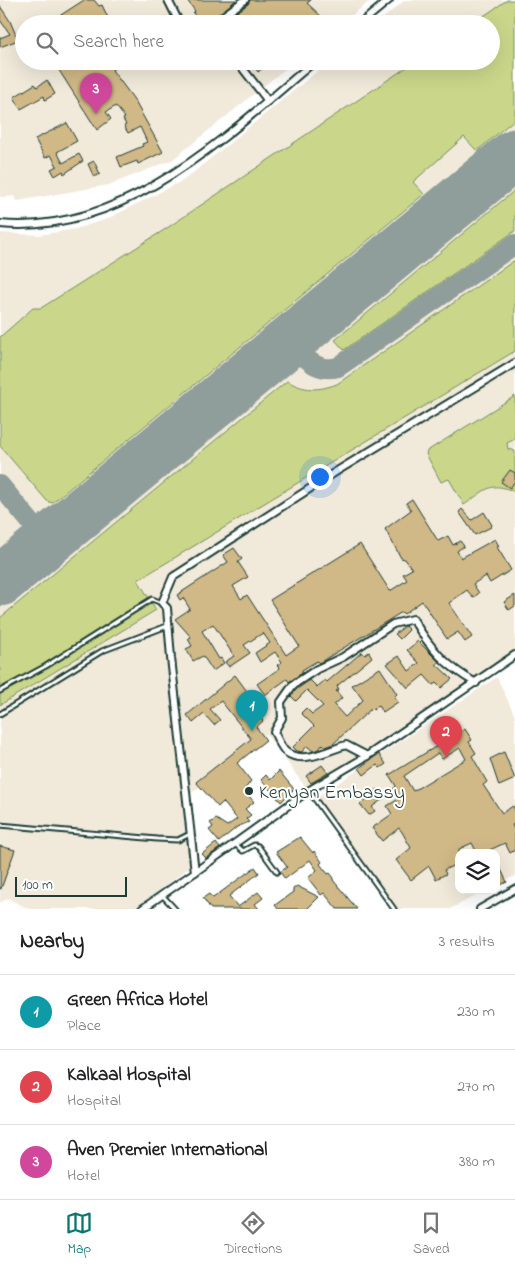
<!DOCTYPE html>
<style>
body{margin:0;font-family:"Indie Flower",sans-serif;background:#f2f2f2;color:#202124}
.controls{position:absolute;right:15px;bottom:15px;display:grid;overflow:hidden;border-radius:10px;box-shadow:0 5px 20px #0002}
.controls button{width:45px;height:45px;display:grid;place-items:center;padding:0;border:0;border-bottom:1px solid #e0e0e0;background:#fff;color:#202124;font:25px sans-serif}
.scale{position:absolute;left:15px;bottom:12px;width:112px;box-sizing:border-box;padding-left:5px;border:2px solid #1f3d34;border-top:0;font-size:14px;line-height:18px;white-space:nowrap;color:#1f3d34;-webkit-text-stroke:4px #fff;paint-order:stroke}
.you{position:absolute;left:319px;top:476px;width:18px;height:18px;margin:-12px;border:4px solid #fff;border-radius:50%;background:#1a73e8;box-shadow:0 0 0 8px #1a73e833}
.badge{display:grid;place-items:center;width:32px;height:32px;border-radius:50%;background:#0f766e;color:#fff;font-size:16px;font-weight:700}
.pin{position:absolute;translate:-50% -41px;filter:drop-shadow(0 1px 2px #0008)}
.pin::after{content:'';position:absolute;top:26px;width:18px;height:15px;background:inherit;clip-path:polygon(0 0,100% 0,50% 100%)}
.list{margin:0;padding:0;list-style:none}
h2{display:flex;justify-content:space-between;align-items:center;height:65px;margin:0;padding:0 20px;font-size:21px}
h2 small{font-size:16px;font-weight:400;color:#757577}
.list li{display:grid;grid-template-columns:32px 1fr auto;gap:15px;align-items:center;box-sizing:border-box;height:75px;padding:0 20px;border-top:1px solid #e0e0e0}
.list b{display:block;font-size:19px;white-space:nowrap}
.list p{margin:0;font-size:16px;white-space:nowrap;color:#757577}
.list em{font-size:16px;font-style:normal;color:#757577}
.icon{flex:none;width:28px;height:28px;fill:none;stroke:currentColor;stroke-width:2;stroke-linecap:round;stroke-linejoin:round}
.map{position:relative;flex:none;width:515px;height:909px;overflow:hidden}
.search{position:absolute;background:#fff;box-shadow:0 5px 20px #0002;left:15px;right:15px;top:15px;height:55px;display:flex;align-items:center;gap:12px;box-sizing:border-box;padding:0 18px;border-radius:28px;color:#757577;font-size:19px}
.sheet{height:290px;background:#fff}
nav{display:flex;justify-content:space-around;align-items:center;box-sizing:border-box;height:70px;border-top:1px solid #e0e0e0;background:#fff;font-size:14px;color:#757577}
nav a{display:grid;justify-items:center;gap:2px}
nav .on{color:#0f766e}
.map>svg:first-child{display:block}
.built{fill:#f1eadb}
.green{fill:#cad78a;stroke:#748a5f}
.lines{fill:none;stroke-linecap:round;stroke-linejoin:round}
.taxiway{stroke:#8f9e9a;stroke-width:20}
.runway{stroke:#8f9e9a;stroke-width:51}
.building{fill:#d0b887;stroke:#1f3d34;fill-rule:evenodd}
.lane-casing{stroke:#1f3d34;stroke-width:7}
.street-casing{stroke:#1f3d34;stroke-width:10}
.lane{stroke:#fff;stroke-width:3}
.street{stroke:#fff;stroke-width:6}
.poi-dot{fill:#1f3d34;stroke:#fff;stroke-width:2}
.labels{text-anchor:middle;stroke-width:4;stroke-linejoin:round;paint-order:stroke}
.poi-label{font-size:20px;fill:#1f3d34;stroke:#fff;text-anchor:start}
</style>
<div class="map">
<svg width="515" height="909" viewBox="0 0 515 909">
<rect width="100%" height="100%" fill="#fff"/>
<filter id="ink" filterUnits="userSpaceOnUse"><feTurbulence type="fractalNoise" baseFrequency=".02" numOctaves="2"/><feDisplacementMap in="SourceGraphic" scale="10" xChannelSelector="R" yChannelSelector="G"/><feConvolveMatrix kernelMatrix="1 2 1 2 8 2 1 2 1" color-interpolation-filters="sRGB"/></filter>
<g filter="url(#ink)">
<g class="built">
<polygon points="0,0 371,0 341,24 24,24 24,61 295,61 172,160 109,185 17,201 15,196 0,197"/>
<polygon points="405,0 515,0 515,660 306,788 266,734 188,796 191,866 135,909 28,909 8,898 0,903 0,233 40,235 75,229 107,219 184,180 330,61 491,61 491,24 376,24"/>
<polygon points="497,677 515,716 515,876 496,885 496,853 459,853 459,890 487,890 450,909 398,909 317,797"/>
</g>
<g class="green">
<polygon points="507,0 515,0 515,119 477,151 464,137 413,182 424,194 52,503 47,501 0,446 0,337 33,308 41,308 164,230 416,61 491,61 491,24 472,24"/>
<polygon points="515,190 515,231 344,350 335,340"/>
<path d="M515,260V351L138,580L156,610L0,705V618L287,381C305,391 318,391 337,384Z"/>
<path d="M515,396V439L507,443L508,449L515,451V492C490,480 485,491 464,505L449,479L441,482L426,454L427,451Z"/>
</g>
<g class="lines">
<g class="taxiway">
<path d="M289,341C304,356 315,373 338,367L515,244"/>
<polyline points="0,485 47,542"/>
</g>
<polyline class="runway" points="0,581 515,154"/>
</g>
<g class="building">
<polygon points="84,0 94,0 99,6 102,5 111,24 47,24"/>
<polygon points="187,0 236,0 207,24 202,24 193,13 195,11"/>
<polygon points="250,0 311,0 307,3 323,18 317,24 310,24 306,20 302,24 221,24 248,4"/>
<polygon points="0,6 10,21 18,40 0,47 0,38 10,34 0,20"/>
<polygon points="60,61 124,61 112,70 133,98 163,152 138,164 137,161 121,167 117,157 143,146 142,144 147,142 140,127 128,133 124,126 126,125 123,119 125,118 116,106 106,112 111,119 97,130 55,64"/>
<polygon points="250,61 283,61 273,68 269,63 258,72"/>
<polygon points="47,80 55,94 45,100 44,96 21,109 14,97 35,84 37,87"/>
<polygon points="67,123 77,141 57,152 63,163 79,154 83,161 64,174 63,171 55,176 51,169 57,166 51,155 45,158 35,139"/>
<polygon points="94,161 100,174 94,177 88,164"/>
<polygon points="510,470 515,473 515,481 510,488 501,482"/>
<polygon points="412,499 438,541 448,536 453,545 460,541 464,546 457,551 461,558 495,539 499,546 497,547 511,570 490,583 486,576 473,584 479,593 473,598 467,590 449,603 472,637 465,642 458,632 447,639 422,601 404,614 402,612 319,663 317,661 302,670 302,673 289,682 287,679 265,695 257,684 280,668 277,665 282,662 275,652 260,662 255,653 270,643 263,633 244,645 250,653 229,667 225,662 234,656 213,624 202,631 219,659 221,658 224,663 213,671 203,656 193,661 186,649 192,646 188,639 191,637 175,619 190,609 183,598 180,600 177,595 228,562 223,555 234,548 242,559 238,562 248,577 233,586 241,599 247,595 286,655 299,646 270,600 360,544 390,591 407,580 403,574 412,569 405,559 401,558 385,529 411,510 406,503"/>
<polygon points="462,509 472,520 484,512 492,525 491,527 475,535 459,512"/>
<polygon points="515,595 515,606 509,610 504,602"/>
<polygon points="405,626 409,630 400,639 395,634"/>
<polygon points="418,641 439,662 436,664 452,679 441,688 436,683 433,685 424,675 408,688 387,664 399,656 409,671 419,663 407,650"/>
<polygon points="362,652 365,655 369,652 372,657 337,686 339,689 336,691 342,698 334,705 345,717 363,700 352,685 380,668 397,694 394,697 398,702 383,712 378,706 373,710 372,708 333,744 326,747 323,744 319,749 313,751 307,746 302,752 297,751 293,747 314,726 301,713 306,708 312,714 323,706 307,690 296,701 291,696 297,689 310,680 317,687 325,680 327,682"/>
<polygon points="235,675 258,706 261,704 265,709 258,714 263,721 256,727 266,740 237,763 251,781 244,790 254,802 245,809 251,815 246,819 249,822 237,827 219,842 209,830 213,827 210,823 216,819 227,826 237,819 223,802 218,807 196,782 251,739 221,701 210,709 220,720 214,725 204,714 193,723 187,715"/>
<path d="M465,729L472,740L469,742L476,753L472,756L487,782L483,785L502,813L513,806L515,810V824L512,825L515,831V850L510,853L505,843L483,853H477L472,843L459,849V863L444,870L446,874L436,879L429,866L411,880L396,860L411,848L402,832L399,828L382,841L372,828L392,814L387,806L400,798L393,789L396,786L389,775ZM460,748L466,759L413,791L404,776L438,753L442,759Z"/>
<polygon points="504,752 515,779 499,786 490,759"/>
<polygon points="379,754 386,764 380,768 377,765 364,775 359,768"/>
<polygon points="322,765 328,773 311,783 306,776"/>
<polygon points="279,771 294,789 281,802 261,780 266,775 270,780"/>
<polygon points="378,789 384,798 372,807 375,811 369,815 360,804 370,798 368,796"/>
<polygon points="300,837 313,853 314,851 322,862 320,864 328,874 330,873 334,878 333,880 357,909 337,909 324,893 321,895 308,878 317,870 310,860 285,879 280,872 287,867 276,852"/>
<polygon points="216,843 220,848 206,858 202,854"/>
<polygon points="0,846 15,850 1,889 0,889"/>
<polygon points="496,859 507,882 496,887"/>
<polygon points="255,867 259,873 229,896 238,907 258,892 263,898 255,904 259,909 211,909 203,898 209,894 213,898"/>
<polygon points="297,886 319,897 307,909 278,909 275,905 293,892 293,889"/>
</g>
<g class="lines">
<defs>
<g id="lane">
<polyline points="0,691 46,666 152,599 162,603"/>
<polyline points="0,714 102,651 167,626"/>
<polyline points="309,791 394,909"/>
<polyline points="0,825 157,839 178,840 190,834"/>
<polyline points="235,844 243,851 254,845 258,846 277,872"/>
<polyline points="163,896 175,909"/>
</g>
<g id="street">
<polyline points="168,0 180,24"/>
<polyline points="212,24 245,0"/>
<polyline points="360,24 389,0"/>
<polyline points="237,61 268,101"/>
<path d="M0,224C125,236 227,135 315,61"/>
<path d="M367,756L346,745C329,750 303,765 286,752C281,748 277,737 274,732L282,718L281,702L293,685L317,669L343,657L393,624L413,619C430,649 446,666 476,683"/>
<polyline points="195,872 308,791 367,756 515,655"/>
<polyline points="142,909 195,872 171,658 167,608 162,603 173,577 337,471 515,363"/>
<polyline points="480,909 515,889"/>
</g>
</defs>
<use href="#lane" class="lane-casing"/>
<use href="#street" class="street-casing"/>
<use href="#lane" class="lane"/>
<use href="#street" class="street"/>
</g>
</g>
<circle class="poi-dot" cx="249" cy="791" r="5"/>
<g class="labels">
<g class="poi-label">
<text x="259" y="798">Kenyan Embassy</text>
</g>
</g>
</svg>
<div class="controls">
<button><svg class="icon" aria-label="layers" viewBox="0 0 24 24"><path d="M12 4l9 5-9 5-9-5zM3 14l9 5 9-5"/></svg></button>
</div>
<div class="scale">100 m</div>
<div class="you"></div>
<div class="pin badge" style="left:252px;top:731px;background:#0f9aa8">1</div>
<div class="pin badge" style="left:446px;top:757px;background:#e0444e">2</div>
<div class="pin badge" style="left:96px;top:114px;background:#d1479c">3</div>
<div class="search"><svg class="icon" aria-label="search" viewBox="0 0 24 24"><circle cx="10" cy="10" r="6"/><path d="M15 15l6 6"/></svg>Search here</div>
</div>
<section class="sheet">
<h2>Nearby<small>3 results</small></h2>
<ul class="list">
<li><span class="badge" style="background:#0f9aa8">1</span><div><b>Green Africa Hotel</b><p>Place</p></div><em>230 m</em></li>
<li><span class="badge" style="background:#e0444e">2</span><div><b>Kalkaal Hospital</b><p>Hospital</p></div><em>270 m</em></li>
<li><span class="badge" style="background:#d1479c">3</span><div><b>Aven Premier International</b><p>Hotel</p></div><em>380 m</em></li>
</ul>
</section>
<nav>
<a class="on"><svg class="icon" aria-label="map" viewBox="0 0 24 24"><path d="M3 6l6-2 6 2 6-2v14l-6 2-6-2-6 2zM9 4v14M15 6v14"/></svg>Map</a>
<a><svg class="icon" aria-label="directions" viewBox="0 0 24 24"><path d="M12 3l9 9-9 9-9-9zM9 14v-3h6M13 9l2 2-2 2"/></svg>Directions</a>
<a><svg class="icon" aria-label="saved" viewBox="0 0 24 24"><path d="M7 4h10v16l-5-4-5 4z"/></svg>Saved</a>
</nav>
